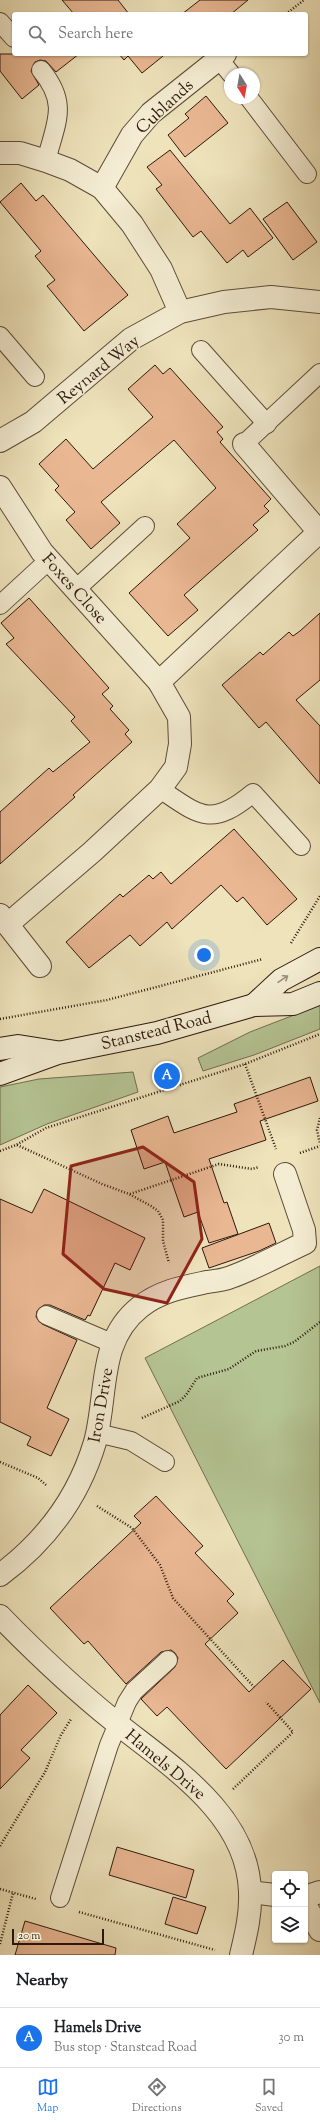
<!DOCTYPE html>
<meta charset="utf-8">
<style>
body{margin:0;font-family:"Sorts Mill Goudy",serif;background:#f6f6f6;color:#202124}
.controls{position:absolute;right:12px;bottom:12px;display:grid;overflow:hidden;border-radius:4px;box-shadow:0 1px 3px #0004}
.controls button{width:36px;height:36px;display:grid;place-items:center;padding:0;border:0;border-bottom:1px solid #e0e0e0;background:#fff;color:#202124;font:20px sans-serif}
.compass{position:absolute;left:224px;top:68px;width:36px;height:36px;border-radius:50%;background:#fff;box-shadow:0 1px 3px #0004;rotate:169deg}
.scale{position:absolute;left:12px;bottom:10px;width:92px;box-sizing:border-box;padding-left:4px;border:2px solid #2d180c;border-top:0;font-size:11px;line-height:14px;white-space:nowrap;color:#2d180c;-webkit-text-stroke:3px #f4edd3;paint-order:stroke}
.you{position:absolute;left:204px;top:955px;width:14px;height:14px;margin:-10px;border:3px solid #fff;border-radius:50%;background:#1a73e8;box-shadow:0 0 0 6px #1a73e833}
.badge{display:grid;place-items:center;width:26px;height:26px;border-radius:50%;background:#1a73e8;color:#fff;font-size:13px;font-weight:700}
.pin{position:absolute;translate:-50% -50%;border:2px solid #fff;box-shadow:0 1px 4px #0006}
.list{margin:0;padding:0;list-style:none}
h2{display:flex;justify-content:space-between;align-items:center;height:52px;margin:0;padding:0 16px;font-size:17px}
h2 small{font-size:13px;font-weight:400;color:#757577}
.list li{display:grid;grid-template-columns:26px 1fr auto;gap:12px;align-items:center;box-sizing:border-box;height:60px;padding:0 16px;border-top:1px solid #e0e0e0}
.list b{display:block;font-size:15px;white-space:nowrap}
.list p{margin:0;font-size:13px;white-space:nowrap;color:#757577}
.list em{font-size:13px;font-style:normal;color:#757577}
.icon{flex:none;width:22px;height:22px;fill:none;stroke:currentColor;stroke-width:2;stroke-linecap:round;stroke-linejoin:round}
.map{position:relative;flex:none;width:320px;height:1955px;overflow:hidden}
.search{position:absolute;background:#fff;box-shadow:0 1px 3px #0004;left:12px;right:12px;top:12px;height:44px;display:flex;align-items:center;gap:10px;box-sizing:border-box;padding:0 14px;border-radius:4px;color:#757577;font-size:15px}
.sheet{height:112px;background:#fff}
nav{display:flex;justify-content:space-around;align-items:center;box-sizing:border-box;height:56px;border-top:1px solid #e0e0e0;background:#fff;font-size:11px;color:#757577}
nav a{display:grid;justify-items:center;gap:2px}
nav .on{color:#1a73e8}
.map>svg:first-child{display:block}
.green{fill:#b5c493;stroke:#716e50}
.building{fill:#e9b792;stroke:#2d180c}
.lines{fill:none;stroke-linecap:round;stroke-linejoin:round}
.service-casing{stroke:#5d4b38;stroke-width:20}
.minor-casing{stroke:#5d4b38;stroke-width:24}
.secondary-casing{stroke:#2d180c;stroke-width:24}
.path{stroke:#2d180c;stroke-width:2.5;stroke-dasharray:1 2;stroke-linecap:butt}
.service{stroke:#f4edd3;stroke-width:18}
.minor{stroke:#f4edd3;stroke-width:22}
.secondary{stroke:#f4edd3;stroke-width:22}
.oneway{stroke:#9a8d79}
.marked{fill:#8f2418;fill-opacity:0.2;stroke:#8f2418;stroke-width:3;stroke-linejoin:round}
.labels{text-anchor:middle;stroke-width:3;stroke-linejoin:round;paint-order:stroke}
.street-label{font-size:17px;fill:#2d180c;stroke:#f4edd3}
</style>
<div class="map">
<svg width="320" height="1955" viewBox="0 0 320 1955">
<rect width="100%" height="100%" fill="#eee3bb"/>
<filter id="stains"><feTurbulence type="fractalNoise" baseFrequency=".005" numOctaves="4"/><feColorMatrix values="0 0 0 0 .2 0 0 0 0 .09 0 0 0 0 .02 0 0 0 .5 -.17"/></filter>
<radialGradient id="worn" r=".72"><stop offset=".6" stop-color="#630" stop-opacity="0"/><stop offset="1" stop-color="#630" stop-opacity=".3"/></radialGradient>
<g class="green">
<polygon points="320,1005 320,1029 254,1055 203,1071 198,1058 250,1032"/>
<polygon points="133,1072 138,1092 47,1124 0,1145 0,1087 39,1079"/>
<polygon points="320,1266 320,1703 145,1358"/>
</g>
<g class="building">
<polygon points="62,0 118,0 129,14 74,14"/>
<polygon points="200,0 248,0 231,14 182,14"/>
<polygon points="0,54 79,54 56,72 46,61 40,60 35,62 31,71 39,85 22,99 0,71"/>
<polygon points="119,54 162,54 163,56 142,73 128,56 124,60"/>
<polygon points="206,96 228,123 185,157 168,135 189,118 185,114"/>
<polygon points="170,150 230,224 250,208 273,238 248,257 243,250 227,263 201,231 193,237 156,189 162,185 147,167"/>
<polygon points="21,183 36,201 43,195 128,295 84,331 47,286 55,280 35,256 41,251 0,202"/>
<polygon points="287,202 317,242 293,260 263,219"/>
<polygon points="155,365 163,374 170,368 223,427 217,432 223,439 220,442 271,499 264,506 269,511 253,525 258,530 184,595 198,610 168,636 129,593 190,538 177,524 216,488 174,440 101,502 120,523 91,549 66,520 75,512 55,490 59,486 39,464 66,439 93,469 153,417 128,389"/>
<polygon points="29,598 109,688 102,694 113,706 110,709 129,730 125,734 132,742 73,795 75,797 0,864 0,812 49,768 53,772 90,742 71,721 75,717 6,644 14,638 1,623"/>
<polygon points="320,613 320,680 296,700 320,726 320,784 266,722 259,728 222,685 260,652 263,655 289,632 293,636 300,631"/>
<polygon points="234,829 297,899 267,925 243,897 237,902 221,885 172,929 167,922 140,946 130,935 89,968 66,942 120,894 123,897 149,875 153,879 161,872 171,884"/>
<polygon points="310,1077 318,1101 260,1121 266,1140 209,1159 224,1203 227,1202 238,1234 209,1243 198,1212 184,1217 165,1162 144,1169 131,1130 168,1116 174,1133 237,1112 234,1104"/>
<polygon points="44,1189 145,1238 130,1270 115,1263 90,1316 88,1315 85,1320 50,1305 44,1305 37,1311 36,1317 42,1324 77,1340 47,1408 69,1419 51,1456 27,1445 31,1437 0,1422 0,1199 32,1213"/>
<polygon points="269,1223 276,1243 259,1251 209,1268 202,1248"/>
<polygon points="156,1496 203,1546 195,1553 234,1594 227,1601 238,1613 205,1644 249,1692 283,1660 311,1689 226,1769 167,1707 157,1716 141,1699 175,1667 178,1658 175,1653 171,1650 161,1652 126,1684 88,1641 84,1644 50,1608 141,1523 134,1516"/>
<polygon points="28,1685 57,1713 21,1750 30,1758 0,1789 0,1715"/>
<polygon points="117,1847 194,1870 186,1898 109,1875"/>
<polygon points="173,1897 206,1907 197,1934 165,1924"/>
<polygon points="25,1921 116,1948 115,1955 15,1955"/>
</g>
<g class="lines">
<defs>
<g id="service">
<polyline points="0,22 14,38"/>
<polyline points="219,59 231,74"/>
<path d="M41,70C69,104 56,122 46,161"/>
<polyline points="249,98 307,174"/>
<polyline points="0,336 35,377"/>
<polyline points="201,350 267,424"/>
<polyline points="244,444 320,373"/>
<polyline points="76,589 145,526"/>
<polyline points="0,605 49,560"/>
<path d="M160,789C200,816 211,828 253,793L301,846"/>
<polyline points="46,1315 114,1344"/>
<polyline points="97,1433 131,1441 165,1462"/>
<polyline points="60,1898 109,1745 127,1702 134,1691 168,1660"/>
</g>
<g id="minor">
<polyline points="0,153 20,153 46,161 70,170 102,188 132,224 161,269 180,312"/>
<polyline points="102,188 132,135 151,113 225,54"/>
<polyline points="0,441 33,422 131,339 180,312 224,302 271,297 320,302"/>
<polyline points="244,444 320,533"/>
<polyline points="0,487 42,552 159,682 179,717 180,744 176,767 160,789 92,852 8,924"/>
<polyline points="159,682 319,532"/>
<polyline points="0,915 40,966"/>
<path d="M0,1575C46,1541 79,1496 95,1442C108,1395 97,1341 140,1307C160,1291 183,1287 207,1282C215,1281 224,1280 231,1277C256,1268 281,1254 305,1243L304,1230L285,1174"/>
<path d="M0,1616C36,1653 73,1688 114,1721C168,1765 248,1813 250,1892C251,1914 246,1934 241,1955"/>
<polyline points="250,1892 275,1895"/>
<polyline points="305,1897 320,1892"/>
<polyline points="305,1905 320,1930"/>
</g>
<g id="secondary">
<polyline points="254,1005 281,980 320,959"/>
<polyline points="0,1049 18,1046 56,1052"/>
<polyline points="0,1074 58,1053 157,1033 254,1005 293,1004 320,993"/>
</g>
</defs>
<use href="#service" class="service-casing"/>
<use href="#minor" class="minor-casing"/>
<use href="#secondary" class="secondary-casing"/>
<g class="path">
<polyline points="286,14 304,0"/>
<polyline points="291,943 320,896"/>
<polyline points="0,1019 107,1000 263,959"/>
<polyline points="245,1064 276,1149"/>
<polyline points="320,1118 317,1130 320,1144"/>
<polyline points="17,1145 102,1184 129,1194 151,1206 158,1211 163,1220 163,1241 169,1263"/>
<polyline points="0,1151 16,1145 46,1128 245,1064 320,1034"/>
<polyline points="300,1153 320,1146"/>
<polyline points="130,1194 219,1164 252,1169 259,1167"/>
<polyline points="142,1418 180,1401 186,1395 197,1378 229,1369 256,1351 285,1346 294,1342 320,1322"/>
<polyline points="0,1462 38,1478 46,1485"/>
<polyline points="97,1506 132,1528 160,1565 173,1598 254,1687"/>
<polyline points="233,1789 293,1732 266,1702"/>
<polyline points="0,1846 45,1772 61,1735 71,1719"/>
<polyline points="0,1889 36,1899"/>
<polyline points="79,1912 215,1950"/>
<polyline points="0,1944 13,1893"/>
</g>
<use href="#service" class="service"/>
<use href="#minor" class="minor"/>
<use href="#secondary" class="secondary"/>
</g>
<defs><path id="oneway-shaft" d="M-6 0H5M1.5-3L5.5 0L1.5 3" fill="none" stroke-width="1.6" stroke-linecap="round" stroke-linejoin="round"/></defs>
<use class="oneway" href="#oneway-shaft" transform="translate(283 979) rotate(-34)"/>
<path class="marked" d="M143,1147L194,1182L202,1239L167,1303L104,1289L63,1254L71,1166Z"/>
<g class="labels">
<g class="street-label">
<text transform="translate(164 106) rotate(-43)" y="6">Cublands</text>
<text transform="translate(98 369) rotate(-39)" y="6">Reynard Way</text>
<text transform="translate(75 588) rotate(48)" y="6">Foxes Close</text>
<text transform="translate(156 1030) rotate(-14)" y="6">Stanstead Road</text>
<text transform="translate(100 1405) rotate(-80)" y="6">Iron Drive</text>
<text transform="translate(166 1764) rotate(40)" y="6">Hamels Drive</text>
</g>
</g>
<rect width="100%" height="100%" filter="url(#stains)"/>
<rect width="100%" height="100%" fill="url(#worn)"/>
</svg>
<div class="controls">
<button><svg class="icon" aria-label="locate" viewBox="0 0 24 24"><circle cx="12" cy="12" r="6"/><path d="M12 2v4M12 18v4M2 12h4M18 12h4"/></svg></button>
<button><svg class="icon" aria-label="layers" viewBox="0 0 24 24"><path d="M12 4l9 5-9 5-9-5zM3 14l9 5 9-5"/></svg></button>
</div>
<svg class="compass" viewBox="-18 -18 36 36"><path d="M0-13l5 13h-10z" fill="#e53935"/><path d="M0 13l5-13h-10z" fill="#757577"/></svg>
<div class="scale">20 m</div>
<div class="you"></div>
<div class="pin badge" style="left:167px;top:1076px">A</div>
<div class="search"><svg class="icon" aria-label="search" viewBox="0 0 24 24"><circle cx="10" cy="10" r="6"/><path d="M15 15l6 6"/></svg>Search here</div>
</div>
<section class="sheet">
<h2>Nearby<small></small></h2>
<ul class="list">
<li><span class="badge">A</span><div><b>Hamels Drive</b><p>Bus stop · Stanstead Road</p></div><em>30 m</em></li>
</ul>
</section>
<nav>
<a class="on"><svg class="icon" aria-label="map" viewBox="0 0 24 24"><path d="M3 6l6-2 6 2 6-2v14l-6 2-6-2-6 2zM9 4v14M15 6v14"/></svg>Map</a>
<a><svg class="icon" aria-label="directions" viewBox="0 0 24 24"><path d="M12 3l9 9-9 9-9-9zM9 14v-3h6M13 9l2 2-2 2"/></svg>Directions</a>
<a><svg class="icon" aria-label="saved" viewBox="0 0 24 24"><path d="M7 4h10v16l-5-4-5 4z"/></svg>Saved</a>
</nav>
